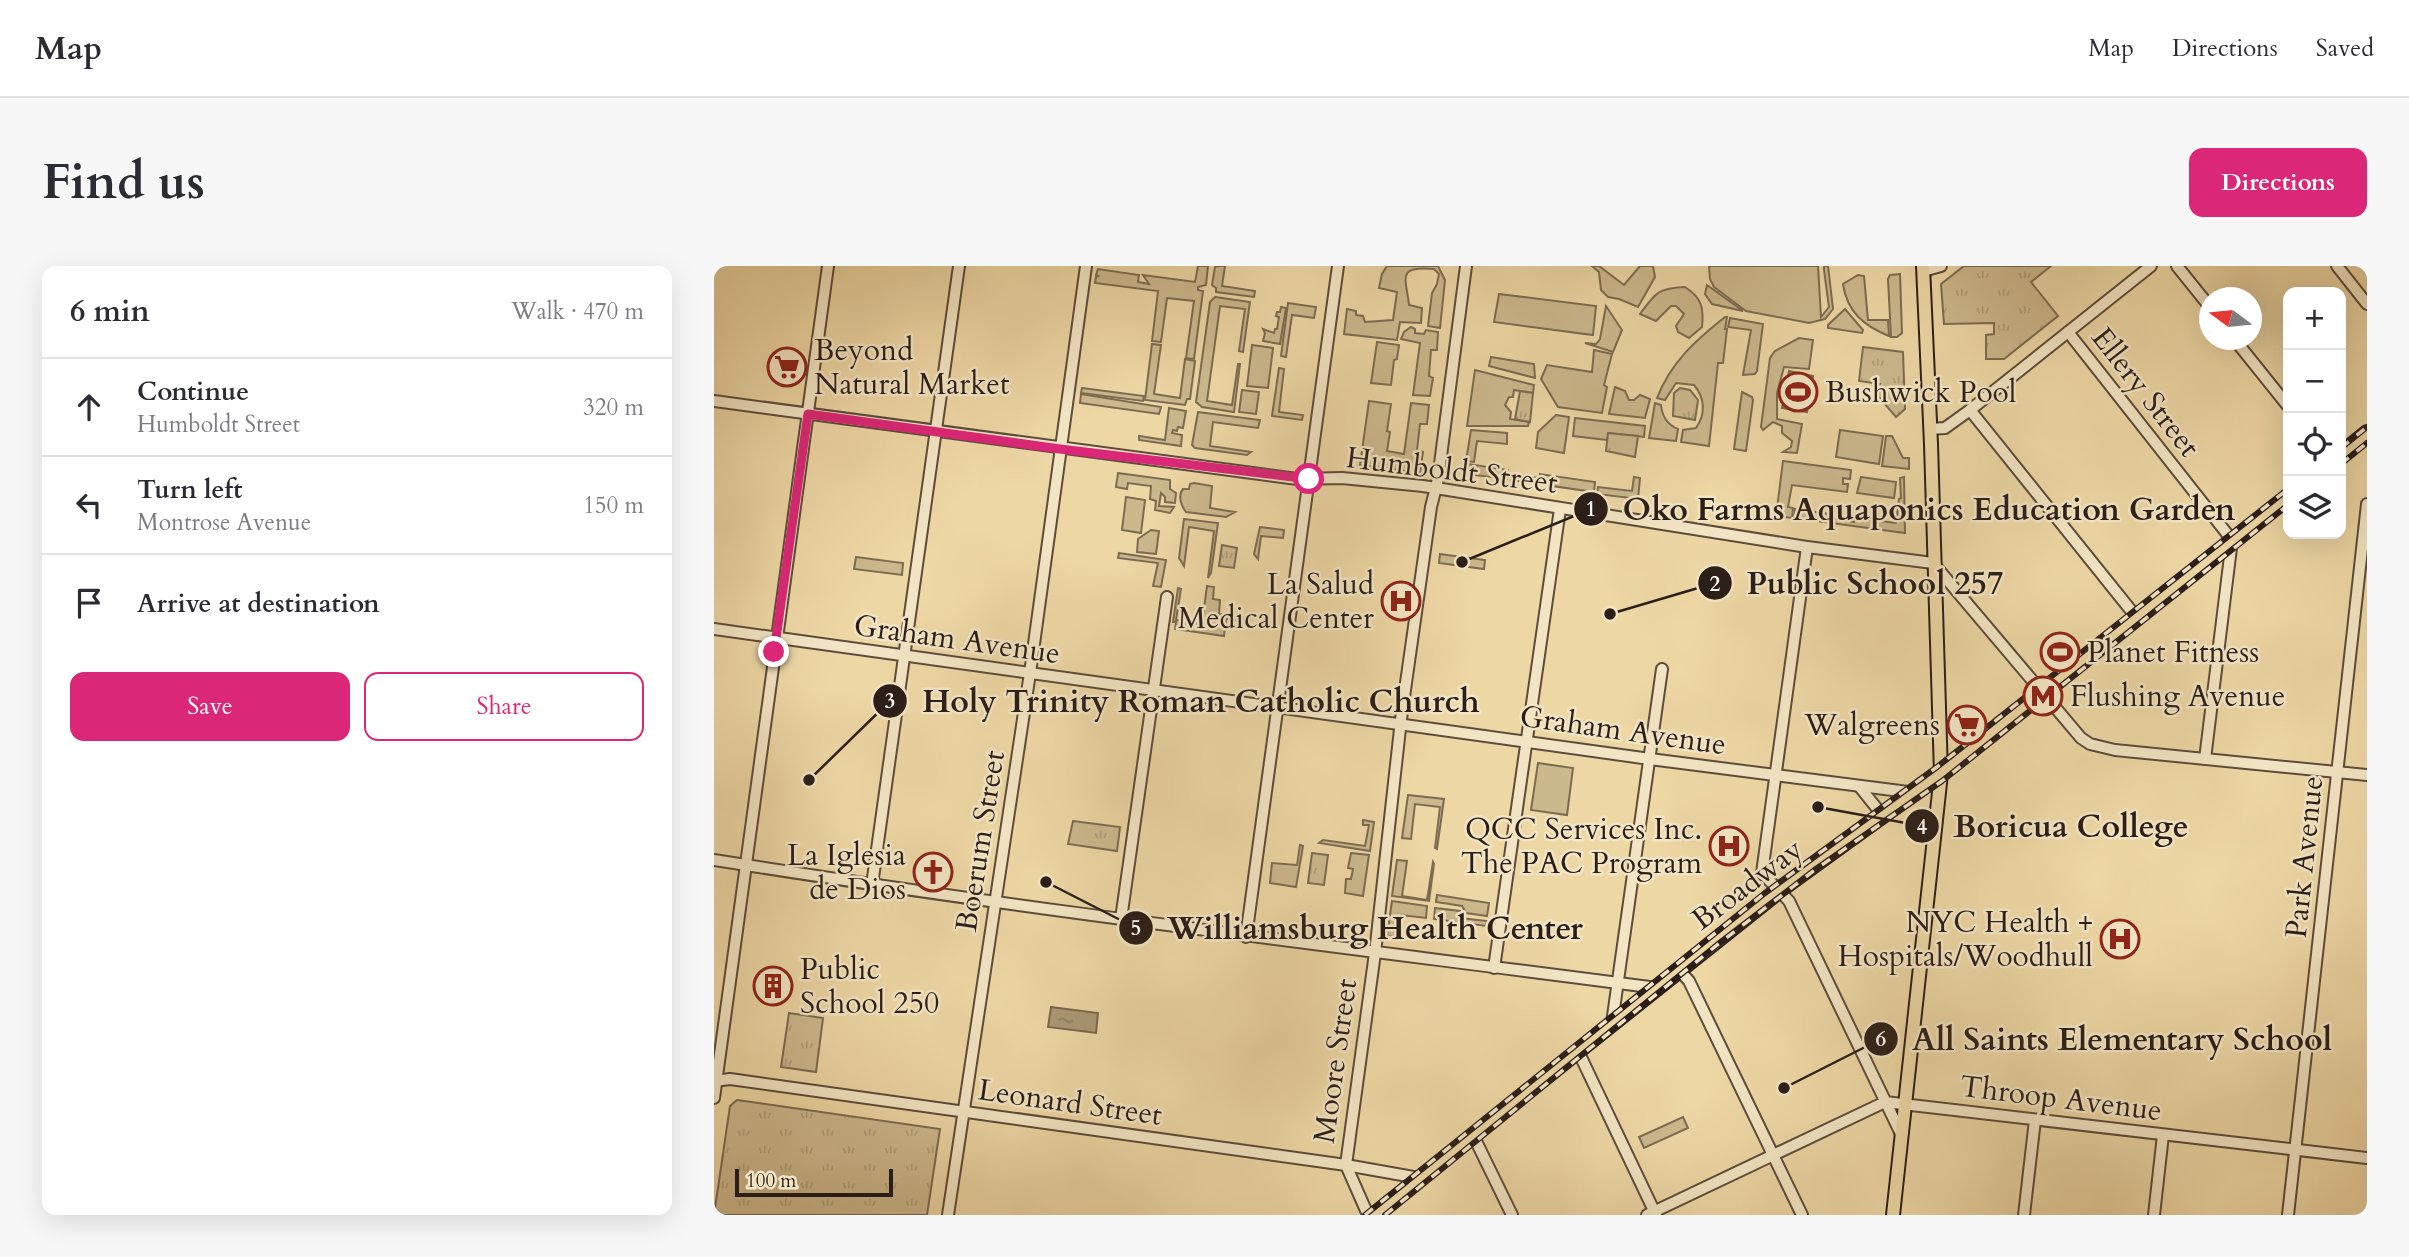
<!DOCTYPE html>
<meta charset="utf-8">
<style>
body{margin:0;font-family:Cardo,serif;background:#f7f7f7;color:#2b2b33}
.controls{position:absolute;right:21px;top:21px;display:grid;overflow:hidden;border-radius:14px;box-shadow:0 7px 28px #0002}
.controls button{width:63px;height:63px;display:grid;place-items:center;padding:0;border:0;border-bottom:2px solid #e1e1e2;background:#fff;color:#2b2b33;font:35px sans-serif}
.compass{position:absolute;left:1485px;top:21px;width:63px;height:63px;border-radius:50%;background:#fff;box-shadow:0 7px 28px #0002;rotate:285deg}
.scale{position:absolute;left:21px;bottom:18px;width:158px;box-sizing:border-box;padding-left:7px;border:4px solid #2b1e18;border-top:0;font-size:19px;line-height:24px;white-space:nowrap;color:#2b1e18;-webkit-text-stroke:5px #f3e5c4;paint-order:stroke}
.stop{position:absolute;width:21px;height:21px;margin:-16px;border:5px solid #db2777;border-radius:50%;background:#fff}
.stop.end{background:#db2777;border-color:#fff;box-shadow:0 2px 7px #0008}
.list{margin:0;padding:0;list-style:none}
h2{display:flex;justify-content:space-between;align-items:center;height:91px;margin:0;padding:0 28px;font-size:30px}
h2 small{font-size:23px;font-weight:400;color:#7c7c81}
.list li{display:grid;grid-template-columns:46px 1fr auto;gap:21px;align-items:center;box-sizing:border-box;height:98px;padding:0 28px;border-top:2px solid #e1e1e2}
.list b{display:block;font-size:26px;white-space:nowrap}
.list p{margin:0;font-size:23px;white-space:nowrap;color:#7c7c81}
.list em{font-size:23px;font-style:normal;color:#7c7c81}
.actions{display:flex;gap:14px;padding:21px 28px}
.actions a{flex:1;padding:16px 0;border:2px solid #db2777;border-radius:14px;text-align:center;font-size:24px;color:#db2777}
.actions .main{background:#db2777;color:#fff}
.icon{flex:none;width:38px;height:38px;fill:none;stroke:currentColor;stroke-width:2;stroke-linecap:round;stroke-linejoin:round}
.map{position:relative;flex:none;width:1653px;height:949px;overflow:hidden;border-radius:14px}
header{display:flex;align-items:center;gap:42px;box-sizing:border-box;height:98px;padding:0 35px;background:#fff;border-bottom:2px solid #e1e1e2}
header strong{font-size:33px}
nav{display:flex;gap:38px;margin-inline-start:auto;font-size:24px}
.intro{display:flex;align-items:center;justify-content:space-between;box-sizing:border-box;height:168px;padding:0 42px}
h1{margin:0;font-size:49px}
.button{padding:18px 32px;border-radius:14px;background:#db2777;color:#fff;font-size:24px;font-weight:700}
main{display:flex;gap:42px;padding:0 42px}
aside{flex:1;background:#fff;border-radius:14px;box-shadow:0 7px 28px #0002}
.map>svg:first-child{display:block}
.green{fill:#ccb88d;stroke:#7c6b52;stroke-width:2}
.park{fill:url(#park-tufts);stroke:#7c6b52;stroke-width:2}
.water{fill:url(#water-ripples);stroke:#786750;stroke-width:2}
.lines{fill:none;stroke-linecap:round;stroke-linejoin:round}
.minor-casing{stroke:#5c4c3b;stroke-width:14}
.major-casing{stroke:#2b1e18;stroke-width:16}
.minor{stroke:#f3e5c4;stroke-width:10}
.major{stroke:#edd7a5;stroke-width:12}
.rail-casing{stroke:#2b1e18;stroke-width:6}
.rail{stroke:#f3e5c4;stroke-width:3.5;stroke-dasharray:10;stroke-linecap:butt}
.route{stroke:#db2777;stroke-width:9}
.labels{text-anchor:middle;stroke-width:5;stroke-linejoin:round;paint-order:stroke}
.poi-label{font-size:30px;fill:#2b1e18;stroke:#f3e5c4;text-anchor:start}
.street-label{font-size:30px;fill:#2b1e18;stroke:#f3e5c4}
.leader{fill:none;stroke:#2b1e18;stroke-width:2.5}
.callout-dot{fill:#2b1e18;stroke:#f3e5c4;stroke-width:2.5}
.mark-label{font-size:21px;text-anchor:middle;font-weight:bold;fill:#fff}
.callout-label{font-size:32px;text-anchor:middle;font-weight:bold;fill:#2b1e18;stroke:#f3e5c4;stroke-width:5;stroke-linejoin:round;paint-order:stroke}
</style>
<header>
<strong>Map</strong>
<nav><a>Map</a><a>Directions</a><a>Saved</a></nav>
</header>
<div class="intro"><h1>Find us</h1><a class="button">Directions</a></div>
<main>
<aside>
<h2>6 min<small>Walk · 470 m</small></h2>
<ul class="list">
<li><svg class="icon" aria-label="ahead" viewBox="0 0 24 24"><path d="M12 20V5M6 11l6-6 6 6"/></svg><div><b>Continue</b><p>Humboldt Street</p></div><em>320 m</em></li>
<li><svg class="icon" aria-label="left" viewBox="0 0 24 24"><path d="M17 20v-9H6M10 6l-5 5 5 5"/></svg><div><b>Turn left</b><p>Montrose Avenue</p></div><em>150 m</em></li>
<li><svg class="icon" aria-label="arrive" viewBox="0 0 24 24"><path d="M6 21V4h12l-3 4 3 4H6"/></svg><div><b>Arrive at destination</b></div></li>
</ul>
<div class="actions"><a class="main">Save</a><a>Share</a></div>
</aside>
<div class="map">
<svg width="1653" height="949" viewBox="0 0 1653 949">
<defs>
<pattern id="park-tufts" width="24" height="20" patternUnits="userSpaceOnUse" patternTransform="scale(1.75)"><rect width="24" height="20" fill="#ccb88d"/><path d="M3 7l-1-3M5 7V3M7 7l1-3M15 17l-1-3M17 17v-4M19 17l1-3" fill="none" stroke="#af9e79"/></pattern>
<pattern id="water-ripples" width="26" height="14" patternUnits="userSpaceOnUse" patternTransform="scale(1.75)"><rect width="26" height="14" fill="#ab9875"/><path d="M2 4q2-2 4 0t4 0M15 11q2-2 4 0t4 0" fill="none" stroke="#8b7b5f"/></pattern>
</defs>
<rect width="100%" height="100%" fill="#edd7a5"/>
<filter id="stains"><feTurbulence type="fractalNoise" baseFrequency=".00286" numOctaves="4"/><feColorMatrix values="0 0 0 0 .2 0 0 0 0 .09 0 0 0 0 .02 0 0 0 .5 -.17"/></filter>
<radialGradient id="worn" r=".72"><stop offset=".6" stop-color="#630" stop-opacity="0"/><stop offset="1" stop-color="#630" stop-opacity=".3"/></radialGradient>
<g class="green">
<polygon points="484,0 494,0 492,19 484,21 484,24 489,25 480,93 472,92 480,35 453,32 447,76 438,75 444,25 381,17 382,11 384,10 382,9 384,3 425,9 424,16 435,18 429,9 481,16"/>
<polygon points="503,0 511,0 508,20 541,25 540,31 502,26 502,22 498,19 501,1"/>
<path d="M673,0H724L731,14L726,62L714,60L718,27L723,18L725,8L720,3C682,0 692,11 695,39L708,42L707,57L686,56L683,74L630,68L633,43L642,45V49L649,50L651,56L679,54L683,26L665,22L668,8Z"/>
<polygon points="878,0 885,0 910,19 926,0 939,0 941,11 924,41 905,33 894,31 887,24 885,6"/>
<polygon points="995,0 1104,0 1107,51 1115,41 1110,4 1110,0 1114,0 1119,43 1111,53 1095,57 1032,45 1000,21 996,13"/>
<polygon points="1186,8 1188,67 1183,71 1177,71 1174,13 1176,9"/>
<path d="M1144,9L1150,10L1154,54H1174L1175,70C1150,60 1133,46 1129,18Z"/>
<polygon points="993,19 1029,45 998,38 991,28"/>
<path d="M971,21C988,32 990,42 988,61L975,72L964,66L962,60L970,48L962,40H957L942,55L926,48C942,26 945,22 971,21Z"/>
<polygon points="785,28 882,40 879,69 780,56"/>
<polygon points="501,31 536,36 529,86 525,85 531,43 506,40 493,135 518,139 524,98 526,98 520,146 488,141 482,136 496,36"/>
<polygon points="574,37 602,41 600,52 578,49 572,91 567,90"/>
<polygon points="892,40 908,64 899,86 871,77 882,78 886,73"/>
<polygon points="567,41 572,42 566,78 549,75 551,67 549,63 560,67 561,63 563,63 565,51 562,50 563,46 566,46"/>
<polygon points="1131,43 1149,64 1148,67 1114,62 1114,59"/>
<path d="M1011,51H1013L1011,63H1013L1009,97H1004L995,180L967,176L969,164L982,162C992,148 991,132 980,119L962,117L951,134L943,132C957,96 982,74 1011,51Z"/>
<polygon points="1016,52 1049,58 1043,105 1041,108 1029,109 1037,64 1014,61"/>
<polygon points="697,61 701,63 701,67 710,68 712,64 724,66 723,84 717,84 715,110 719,112 716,130 699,129 706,77 687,73 690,66"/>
<polygon points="1085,72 1099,74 1095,103 1070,101 1063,127 1063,153 1088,158 1083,187 1069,186 1077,181 1078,175 1068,167 1068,160 1059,156 1049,164 1047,161 1056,92 1061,85"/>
<polygon points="663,76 685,79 683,93 680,94 677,119 657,117"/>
<polygon points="438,78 447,79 440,128 466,132 471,93 481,95 476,133 473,133 471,139 431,134"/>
<polygon points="538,79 559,82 554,122 533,120"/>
<polygon points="880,84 898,88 890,119 893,121 888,147 844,141 827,113 833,99 878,106"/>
<polygon points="777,91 820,98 821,112 775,100"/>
<polygon points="565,102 570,103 565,146 589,149 588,154 558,150"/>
<polygon points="761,104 820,119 819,127 800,124 799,131 795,131 791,139 797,146 796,153 815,156 814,160 753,160"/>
<polygon points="901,121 911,125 915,134 920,134 926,129 936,133 931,152 895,148"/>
<polygon points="368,122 430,130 429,135 367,127"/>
<polygon points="528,124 545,126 542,148 525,146"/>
<polygon points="1028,126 1038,131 1039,134 1032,185 1020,183"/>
<polygon points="367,128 447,141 445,148 366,137"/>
<polygon points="655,135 677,138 673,165 676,166 673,185 690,188 697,137 715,139 713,158 706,158 703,184 709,186 706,207 646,199"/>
<path d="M941,137L947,139C948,150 954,159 964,163L962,175L935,172Z"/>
<polygon points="455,142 472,145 469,162 464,161 463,165 459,164 458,167 468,169 467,180 425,174 425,170 451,174"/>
<polygon points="484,146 546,154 544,162 499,156 496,180 537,186 533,189 481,182 478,179"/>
<polygon points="842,149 855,151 850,187 822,182 824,166"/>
<polygon points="861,152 931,160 930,171 895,167 893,174 859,170"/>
<polygon points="757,164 793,167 793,178 763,175 760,196 752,195"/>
<polygon points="1126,164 1169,170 1165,198 1122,191"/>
<polygon points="1172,170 1178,170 1189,192 1195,192 1195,203 1168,200"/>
<polygon points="1069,195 1137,204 1136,213 1129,212 1129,218 1134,218 1133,226 1078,219 1074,241 1079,242 1078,252 1062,250"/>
<polygon points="754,198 794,204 793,213 752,208"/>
<polygon points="404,207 456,214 456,223 462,227 461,237 451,236 451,231 447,227 445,240 460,241 456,247 441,244 442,235 436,233 437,220 414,217 413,223 402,221"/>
<polygon points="798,208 825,212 826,208 881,216 880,226 797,214"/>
<polygon points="920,211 926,212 924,233 883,228 884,221 918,225"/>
<polygon points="1147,211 1182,216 1180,232 1143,227"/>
<polygon points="1190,211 1191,267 1080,252 1081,243 1115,248 1116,252 1140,256 1142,252 1182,257 1185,233 1187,232 1186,212"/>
<path d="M480,217L498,220L496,242L521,246L512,251L472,246C468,241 463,230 469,223H475L476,218Z"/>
<polygon points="412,231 431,234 427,267 408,264"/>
<polygon points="470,253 504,257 497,307 494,312 500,265 475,261 470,300 465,292"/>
<polygon points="546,261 570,264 569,272 547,270 544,293 540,288"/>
<polygon points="405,287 452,294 447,321 439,320 444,297 404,292"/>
<polygon points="726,288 771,294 770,303 725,297"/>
<polygon points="142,291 189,297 188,309 140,303"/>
<polygon points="493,320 500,321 499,333 506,334 505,348 536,352 535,356 512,353 510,370 461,363 462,356 459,356 464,322 467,323 462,354 488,357"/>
<polygon points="824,497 859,502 853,549 817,544"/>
<polygon points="694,529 730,533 723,583 721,582 726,541 701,538 697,573 688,572"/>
<polygon points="649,554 660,556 656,585 605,577 609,574 651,580 655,559 649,559"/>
<polygon points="586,579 589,580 582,621 556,617 558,597 583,599"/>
<polygon points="637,587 655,589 649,630 631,627 632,613 637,613 639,603 634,602"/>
<polygon points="683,594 693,595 688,630 713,634 719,596 720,598 715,635 678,630"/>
<polygon points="723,629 775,637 773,650 752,647 748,640 722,636"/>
<polygon points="678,635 713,640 712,652 687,649 683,671 673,670"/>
<polygon points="721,642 746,645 747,652 773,655 772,660 720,653"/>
<polygon points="969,851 974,862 930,882 925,871"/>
</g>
<g class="park">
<polygon points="1250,0 1337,0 1317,16 1344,50 1290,93 1272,93 1272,69 1280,68 1280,57 1230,58 1227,18"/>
<polygon points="1149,81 1189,86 1191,143 1182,151 1164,130 1165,126 1162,124 1166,118 1145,115"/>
<polygon points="966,122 976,124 984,134 981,154 959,150 960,127"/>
<polygon points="806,125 819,127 816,156 801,153"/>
<polygon points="894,167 924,170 921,191 892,185"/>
<polygon points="437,264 445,265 442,288 423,286 424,273"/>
<polygon points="508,279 523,282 520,302 505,300"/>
<polygon points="359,555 406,561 403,585 354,578"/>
<polygon points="598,587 614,589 610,619 594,617"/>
<polygon points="75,747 109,752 102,806 67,801"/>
<polygon points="23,834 226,863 213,949 0,949 16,840"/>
</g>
<g class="water">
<polygon points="1075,105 1099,110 1093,146 1068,142"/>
<polygon points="337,741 384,747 382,767 334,761"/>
</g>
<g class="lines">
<defs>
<g id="minor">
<polyline points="1463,0 1496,41"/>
<polyline points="1623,0 1653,38"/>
<polyline points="1209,5 1227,0"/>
<polyline points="1354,66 1518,274 1491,493"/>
<polyline points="1521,74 1574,140"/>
<polyline points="0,135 583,213 628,212 709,220 1093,281 1219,297 1367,472 1376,478 1401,484 1653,509"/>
<polyline points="1256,144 1423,352"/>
<polyline points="1216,163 1231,162 1256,144 1437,0"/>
<polyline points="1093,281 1048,607 1075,635 1188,870"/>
<polyline points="0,363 936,493 1202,527"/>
<polyline points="1145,520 1169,550"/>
<path d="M0,594C313,644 628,681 943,722"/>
<polyline points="158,619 245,0"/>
<polyline points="407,653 453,331"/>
<polyline points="532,671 624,0"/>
<polyline points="780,702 846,243"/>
<polyline points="965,704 975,715 1088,949"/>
<polyline points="898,757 948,403"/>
<polyline points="864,785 942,949"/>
<polyline points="0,815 16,813 632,899 705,912"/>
<polyline points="0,832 114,0"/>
<polyline points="759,869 798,949"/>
<polyline points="234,949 316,407 372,0"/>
<polyline points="654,949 632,899 661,687 688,445 717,241 724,213 752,0"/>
<polyline points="933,949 1171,836 1653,892"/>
<polyline points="1310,949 1321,854"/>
<polyline points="1440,949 1449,869"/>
<polyline points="1574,949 1653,238"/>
</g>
<g id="major">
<polyline points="1627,187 1653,166"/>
<polyline points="659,949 1071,621 1241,498 1574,230"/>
<polyline points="1179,949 1227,508 1217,178 1209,0"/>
</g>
</defs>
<use href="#minor" class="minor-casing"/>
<use href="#major" class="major-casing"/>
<use href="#minor" class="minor"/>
<use href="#major" class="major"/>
<defs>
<g id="rail">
<polyline points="1627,182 1653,161"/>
<polyline points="1627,198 1653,177"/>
<polyline points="651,949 1051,627 1223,501 1574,223"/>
<polyline points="671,949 1003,679 1102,603 1228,515 1574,239"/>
</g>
</defs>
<use href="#rail" class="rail-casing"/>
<use href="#rail" class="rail"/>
</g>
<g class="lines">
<polyline class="route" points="60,386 94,148 346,183 595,213"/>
</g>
<defs>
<symbol id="supermarket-ring" viewBox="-11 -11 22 22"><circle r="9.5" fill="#f3e5c4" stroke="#8f2418" stroke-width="1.5"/><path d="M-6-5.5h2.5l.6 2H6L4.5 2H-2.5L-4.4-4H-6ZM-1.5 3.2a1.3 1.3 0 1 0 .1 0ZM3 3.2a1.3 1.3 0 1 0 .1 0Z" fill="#8f2418"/></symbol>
<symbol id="stadium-ring" viewBox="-11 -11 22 22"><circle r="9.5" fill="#f3e5c4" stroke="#8f2418" stroke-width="1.5"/><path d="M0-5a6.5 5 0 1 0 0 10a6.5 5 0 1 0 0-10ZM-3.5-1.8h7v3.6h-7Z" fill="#8f2418"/></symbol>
<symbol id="hospital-ring" viewBox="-11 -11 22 22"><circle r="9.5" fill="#f3e5c4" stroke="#8f2418" stroke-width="1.5"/><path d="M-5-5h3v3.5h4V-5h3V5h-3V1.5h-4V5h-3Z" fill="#8f2418"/></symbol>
<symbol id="metro-ring" viewBox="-11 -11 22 22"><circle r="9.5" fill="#f3e5c4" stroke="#8f2418" stroke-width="1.5"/><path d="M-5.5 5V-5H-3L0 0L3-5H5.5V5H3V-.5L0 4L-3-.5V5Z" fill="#8f2418"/></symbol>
<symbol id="church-ring" viewBox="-11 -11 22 22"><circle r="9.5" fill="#f3e5c4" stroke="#8f2418" stroke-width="1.5"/><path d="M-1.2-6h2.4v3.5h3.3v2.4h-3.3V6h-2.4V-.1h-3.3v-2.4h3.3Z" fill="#8f2418"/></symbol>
<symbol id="building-ring" viewBox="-11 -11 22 22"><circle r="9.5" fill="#f3e5c4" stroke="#8f2418" stroke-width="1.5"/><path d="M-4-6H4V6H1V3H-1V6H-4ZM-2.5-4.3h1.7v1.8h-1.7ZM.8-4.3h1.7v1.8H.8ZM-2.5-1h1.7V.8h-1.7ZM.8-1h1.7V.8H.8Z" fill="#8f2418"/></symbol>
</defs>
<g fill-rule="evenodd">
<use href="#supermarket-ring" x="51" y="79" width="44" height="44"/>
<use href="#stadium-ring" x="1062" y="104" width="44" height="44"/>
<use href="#hospital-ring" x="665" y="313" width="44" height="44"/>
<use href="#stadium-ring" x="1324" y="364" width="44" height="44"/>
<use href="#metro-ring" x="1307" y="408" width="44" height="44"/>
<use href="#supermarket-ring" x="1231" y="437" width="44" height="44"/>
<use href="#hospital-ring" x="993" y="558" width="44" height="44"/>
<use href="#church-ring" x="197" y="584" width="44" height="44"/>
<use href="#hospital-ring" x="1384" y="651" width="44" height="44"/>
<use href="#building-ring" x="37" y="698" width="44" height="44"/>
</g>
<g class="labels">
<g class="poi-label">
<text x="100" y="94">Beyond<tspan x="100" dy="34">Natural Market</tspan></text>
<text x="1111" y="136">Bushwick Pool</text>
<text x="660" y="328" text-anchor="end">La Salud<tspan x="660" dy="34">Medical Center</tspan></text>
<text x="1373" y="396">Planet Fitness</text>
<text x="1356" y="440">Flushing Avenue</text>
<text x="1226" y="469" text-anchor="end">Walgreens</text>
<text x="988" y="573" text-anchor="end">QCC Services Inc.<tspan x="988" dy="34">The PAC Program</tspan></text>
<text x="192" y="599" text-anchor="end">La Iglesia<tspan x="192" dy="34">de Dios</tspan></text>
<text x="1379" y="666" text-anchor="end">NYC Health +<tspan x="1379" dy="34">Hospitals/Woodhull</tspan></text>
<text x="86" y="713">Public<tspan x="86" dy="34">School 250</tspan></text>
</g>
<g class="street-label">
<text transform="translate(1432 126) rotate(52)" y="10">Ellery Street</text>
<text transform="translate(738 204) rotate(7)" y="10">Humboldt Street</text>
<text transform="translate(243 373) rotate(8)" y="10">Graham Avenue</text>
<text transform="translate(909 464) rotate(8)" y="10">Graham Avenue</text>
<text transform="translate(266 575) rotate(-81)" y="10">Boerum Street</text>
<text transform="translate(1590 591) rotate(-84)" y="10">Park Avenue</text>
<text transform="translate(1033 618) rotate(-37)" y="10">Broadway</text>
<text transform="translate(621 795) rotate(-82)" y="10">Moore Street</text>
<text transform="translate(1347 832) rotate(7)" y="10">Throop Avenue</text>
<text transform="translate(356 836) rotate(8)" y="10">Leonard Street</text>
</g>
</g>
<path class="leader" d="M748 296L877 243M896 348L1001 317M95 514L176 435M1104 541L1208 560M332 616L422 662M1070 822L1167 773"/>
<g class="callout-dot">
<circle cx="748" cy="296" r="7"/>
<circle cx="896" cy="348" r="7"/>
<circle cx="95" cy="514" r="7"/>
<circle cx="1104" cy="541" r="7"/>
<circle cx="332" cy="616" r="7"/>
<circle cx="1070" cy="822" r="7"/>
<circle cx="877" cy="243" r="18"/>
<circle cx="1001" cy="317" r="18"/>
<circle cx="176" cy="435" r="18"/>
<circle cx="1208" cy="560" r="18"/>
<circle cx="422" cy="662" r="18"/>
<circle cx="1167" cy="773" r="18"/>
</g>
<g class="mark-label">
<text x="877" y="250">1</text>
<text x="1001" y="325">2</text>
<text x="176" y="442">3</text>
<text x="1208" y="568">4</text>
<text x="422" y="669">5</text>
<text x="1167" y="780">6</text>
</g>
<g class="callout-label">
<text x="1215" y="254">Oko Farms Aquaponics Education Garden</text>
<text x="1161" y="328">Public School 257</text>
<text x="487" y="446">Holy Trinity Roman Catholic Church</text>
<text x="1357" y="571">Boricua College</text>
<text x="661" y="673">Williamsburg Health Center</text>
<text x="1408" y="784">All Saints Elementary School</text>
</g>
<rect width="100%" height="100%" filter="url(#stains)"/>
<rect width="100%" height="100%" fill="url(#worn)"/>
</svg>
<div class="controls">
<button>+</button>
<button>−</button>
<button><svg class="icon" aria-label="locate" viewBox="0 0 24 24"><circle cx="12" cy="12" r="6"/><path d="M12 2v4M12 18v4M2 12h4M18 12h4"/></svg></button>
<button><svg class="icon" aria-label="layers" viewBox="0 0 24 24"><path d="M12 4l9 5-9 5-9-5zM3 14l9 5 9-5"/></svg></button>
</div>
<svg class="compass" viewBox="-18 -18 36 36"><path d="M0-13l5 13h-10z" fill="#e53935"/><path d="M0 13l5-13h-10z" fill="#7c7c81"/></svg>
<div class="scale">100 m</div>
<div class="stop" style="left:595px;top:213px"></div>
<div class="stop end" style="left:60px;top:386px"></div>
</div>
</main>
